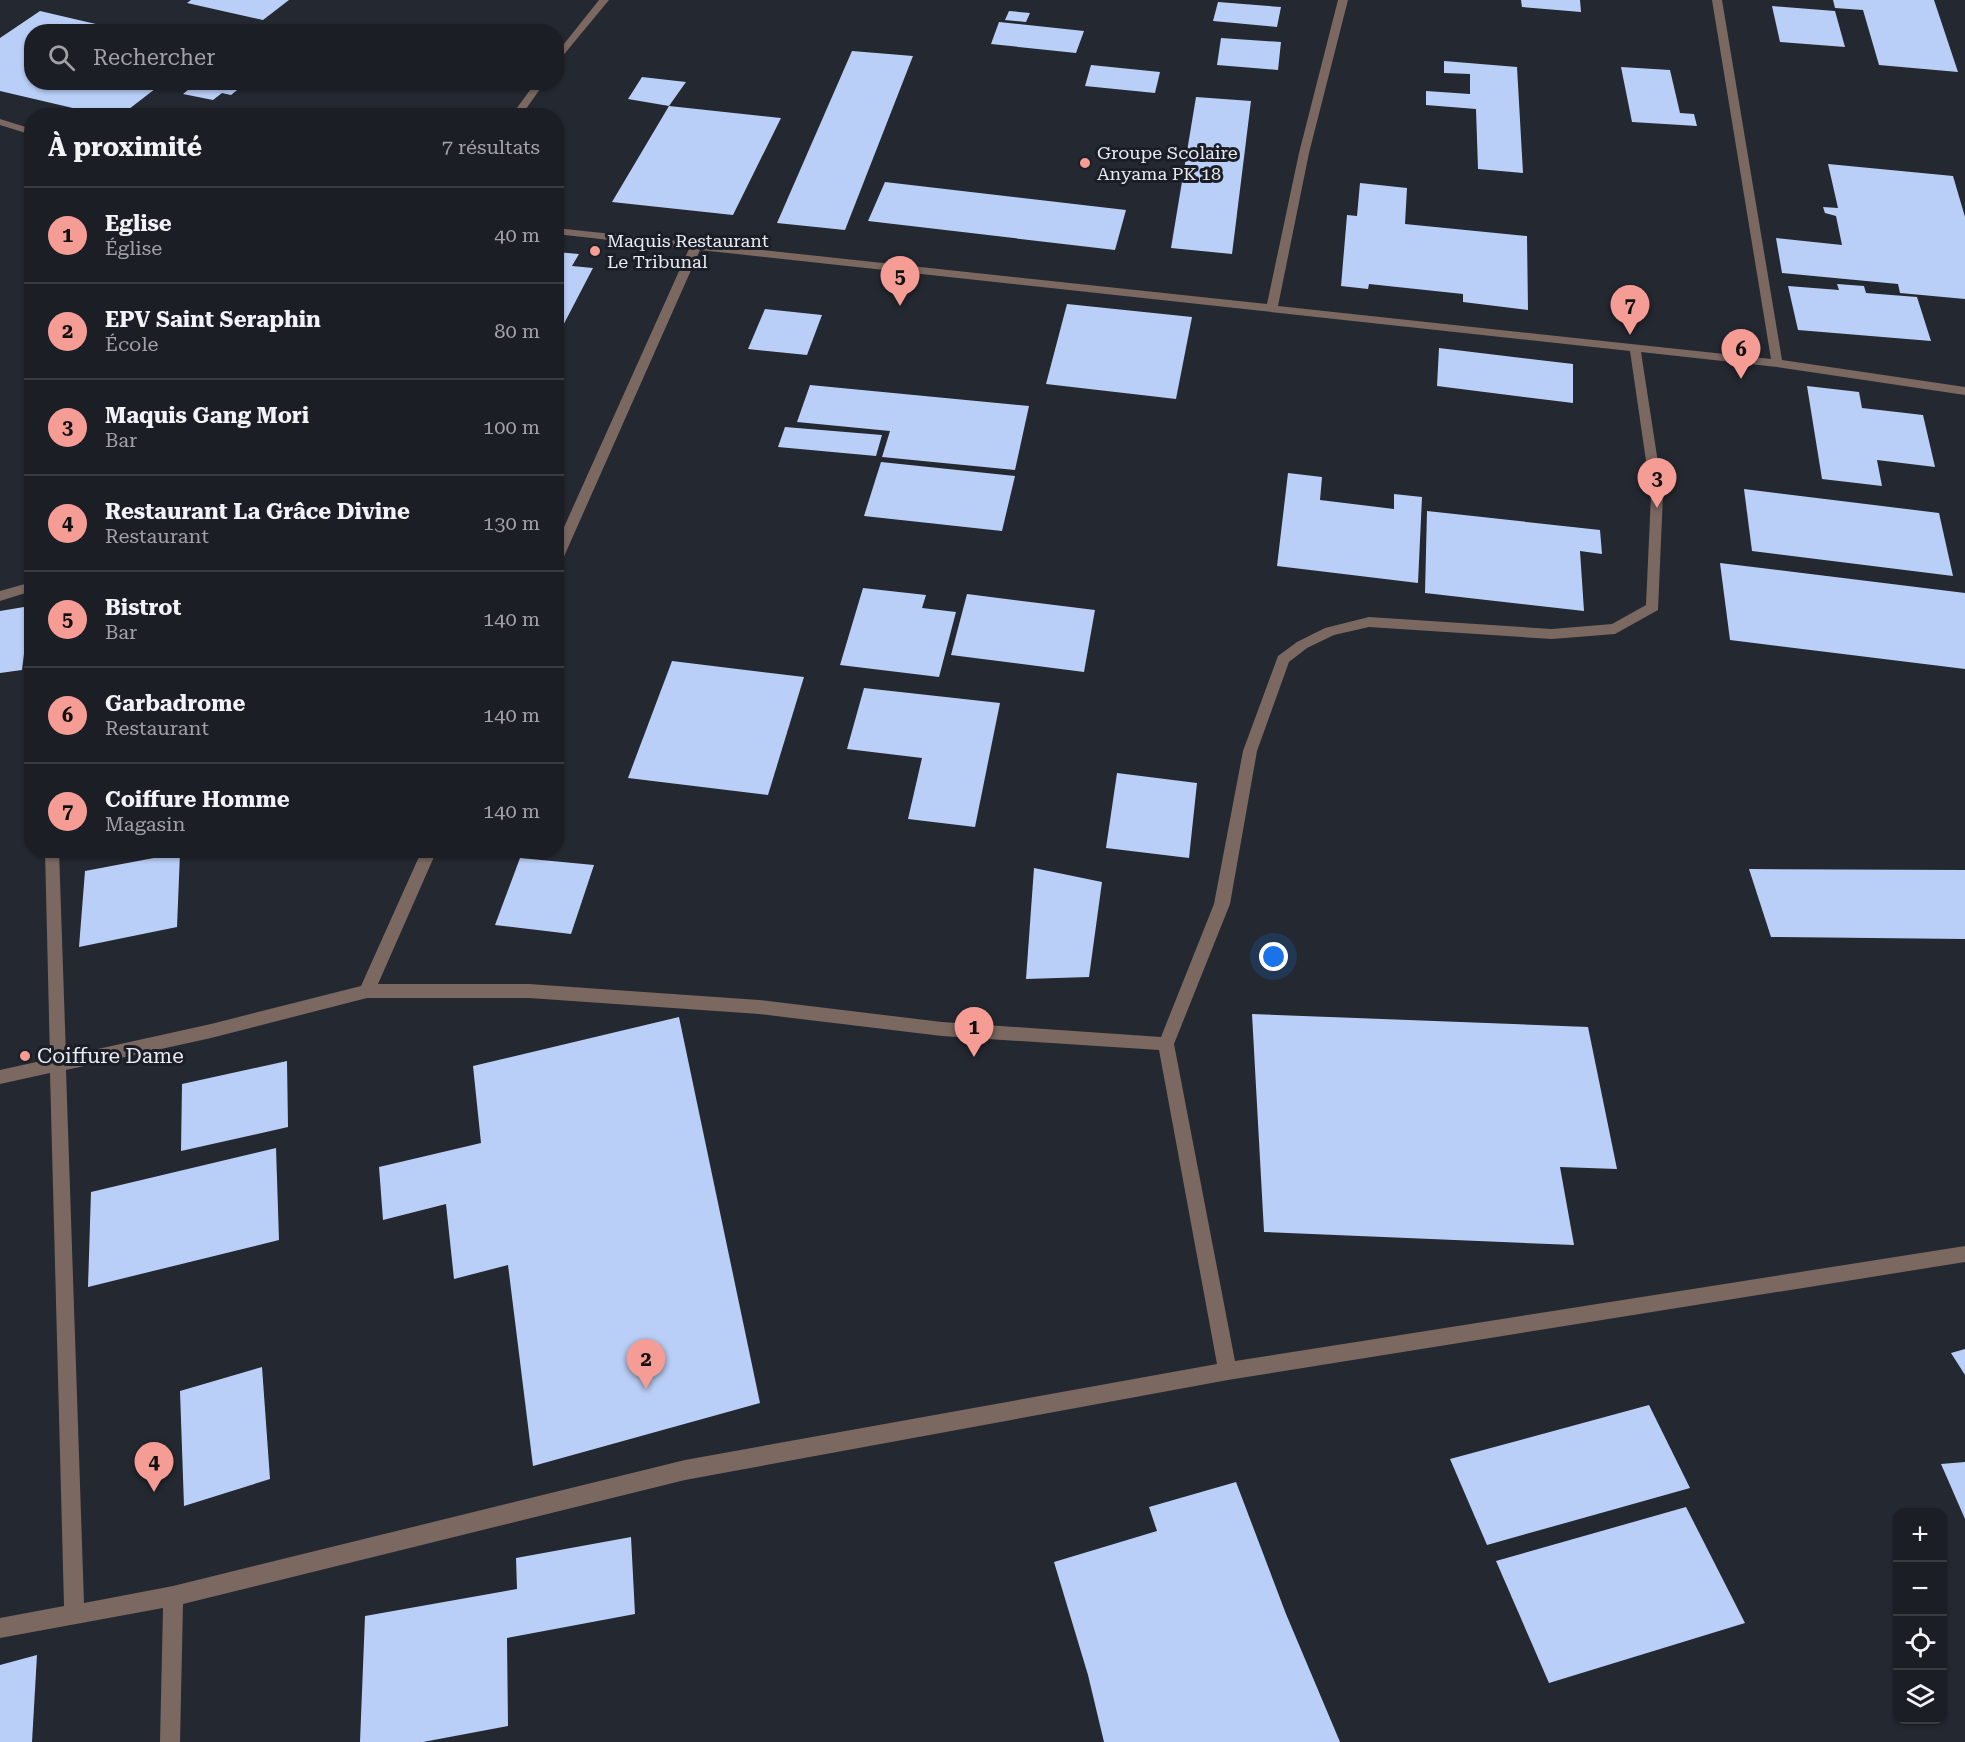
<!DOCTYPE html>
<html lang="fr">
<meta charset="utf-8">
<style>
body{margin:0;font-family:"Roboto Serif",serif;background:#282b31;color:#f1f3f6}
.controls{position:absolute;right:18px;bottom:18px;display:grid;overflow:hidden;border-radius:12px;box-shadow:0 2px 4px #0004}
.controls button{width:54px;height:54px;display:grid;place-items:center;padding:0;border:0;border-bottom:2px solid #393c41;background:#1b1e24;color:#f1f3f6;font:30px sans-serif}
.you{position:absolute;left:1274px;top:957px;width:21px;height:21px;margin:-15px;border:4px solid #fff;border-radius:50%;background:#1a73e8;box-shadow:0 0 0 9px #1a73e833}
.badge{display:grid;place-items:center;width:39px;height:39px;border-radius:50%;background:#f59c95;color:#111;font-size:20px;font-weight:700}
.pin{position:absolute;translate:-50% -50px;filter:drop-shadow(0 2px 3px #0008)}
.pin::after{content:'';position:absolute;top:32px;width:21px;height:18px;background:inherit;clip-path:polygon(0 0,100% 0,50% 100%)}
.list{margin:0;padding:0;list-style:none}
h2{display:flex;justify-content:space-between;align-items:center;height:78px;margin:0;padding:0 24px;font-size:26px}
h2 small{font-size:20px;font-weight:400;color:#a0a2a6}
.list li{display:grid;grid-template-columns:39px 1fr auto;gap:18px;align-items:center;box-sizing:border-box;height:96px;padding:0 24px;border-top:2px solid #393c41}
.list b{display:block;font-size:22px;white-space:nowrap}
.list p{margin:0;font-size:20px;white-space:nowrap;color:#a0a2a6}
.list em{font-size:20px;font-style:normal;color:#a0a2a6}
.icon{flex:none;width:33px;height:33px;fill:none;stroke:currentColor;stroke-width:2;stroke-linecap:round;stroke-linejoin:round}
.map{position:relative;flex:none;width:1965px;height:1742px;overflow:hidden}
.search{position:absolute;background:#1b1e24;box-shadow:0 2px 4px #0004;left:24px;top:24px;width:540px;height:66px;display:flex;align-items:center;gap:15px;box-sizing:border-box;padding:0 21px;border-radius:24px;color:#a0a2a6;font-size:22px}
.panel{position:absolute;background:#1b1e24;box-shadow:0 2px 4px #0004;left:24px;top:108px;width:540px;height:750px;border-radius:24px}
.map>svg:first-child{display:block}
.building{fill:#bacff7}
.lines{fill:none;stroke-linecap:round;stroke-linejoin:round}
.minor{fill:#7b6861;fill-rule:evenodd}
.poi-dot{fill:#f59c95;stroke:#1b1e26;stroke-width:2}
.labels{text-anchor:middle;stroke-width:6;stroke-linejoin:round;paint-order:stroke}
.far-poi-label{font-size:18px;fill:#e8ebf0;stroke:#1b1e26;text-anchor:start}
.poi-label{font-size:21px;fill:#e8ebf0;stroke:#1b1e26;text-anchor:start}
</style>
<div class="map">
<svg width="1965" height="1742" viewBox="0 0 1965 1742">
<rect width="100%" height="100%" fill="#242830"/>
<g class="building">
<polygon points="191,0 289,0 263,20 187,3"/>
<polygon points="1521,0 1580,0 1581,12 1522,7"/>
<polygon points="1833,0 1934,0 1958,72 1879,65 1863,10 1835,8"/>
<polygon points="1218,2 1281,7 1277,27 1213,21"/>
<polygon points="1772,6 1835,11 1845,47 1780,42"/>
<polygon points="40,11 130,32 32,32 32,82 164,82 120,116 107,116 0,91 0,38"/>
<polygon points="1009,11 1030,13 1026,22 1005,20"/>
<polygon points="999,22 1084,31 1076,53 991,44"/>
<polygon points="1221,38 1281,42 1278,70 1217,65"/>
<polygon points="852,51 913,56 845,230 777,223"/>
<polygon points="1444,61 1517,67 1523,173 1478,169 1476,109 1426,105 1426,91 1470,94 1470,74 1444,73"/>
<polygon points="1091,65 1160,72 1155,93 1085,86"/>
<polygon points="1621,67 1670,70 1680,113 1694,114 1697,126 1632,122"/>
<polygon points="642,77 686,82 669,106 781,118 733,215 612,202 669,106 628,99"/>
<polygon points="186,82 247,82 231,95 222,93 213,100 183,94 194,85"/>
<polygon points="1196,97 1251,101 1232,254 1171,248"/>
<polygon points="1828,164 1953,176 1965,217 1965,299 1900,293 1898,284 1782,273 1776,238 1842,245 1836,216 1825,213 1823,207 1838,208"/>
<polygon points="885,182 1126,210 1115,250 868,221"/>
<polygon points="1360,183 1407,188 1405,224 1527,236 1528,310 1463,302 1463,294 1369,284 1368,289 1341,286 1347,215 1357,216"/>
<polygon points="556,252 579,254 572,266 593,268 556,339"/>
<polygon points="1837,284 1864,286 1866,293 1917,297 1931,341 1798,330 1788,286 1839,290"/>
<polygon points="1067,304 1192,317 1176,399 1046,384"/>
<polygon points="765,309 822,315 807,355 748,349"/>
<polygon points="1439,348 1573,364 1573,403 1437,386"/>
<polygon points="810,385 1029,406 1015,470 882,457 890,431 797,422"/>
<polygon points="1807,386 1859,392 1862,408 1923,415 1935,467 1877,460 1882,486 1822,479"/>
<polygon points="785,427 882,435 876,456 778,447"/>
<polygon points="881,462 1015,476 1002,531 864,516"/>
<polygon points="1288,473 1322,477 1320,500 1394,509 1394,494 1422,497 1418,583 1277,566"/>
<polygon points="1744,489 1939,513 1953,576 1752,551"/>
<polygon points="1427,511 1600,530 1602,554 1580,551 1584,611 1425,593"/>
<polygon points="1720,563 1965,593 1965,669 1730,640"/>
<polygon points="863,588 926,595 922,608 956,612 939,677 840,665"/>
<polygon points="967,594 1095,610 1084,672 951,655"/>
<polygon points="30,606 22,670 0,673 0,611"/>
<polygon points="672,661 804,677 768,795 628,778"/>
<polygon points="864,688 1000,703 975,827 908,819 922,758 847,749"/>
<polygon points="1117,773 1197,783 1189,858 1106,848"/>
<polygon points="180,853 177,927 79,947 85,871"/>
<polygon points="520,858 594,865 571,934 495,925"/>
<polygon points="1034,868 1102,882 1089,977 1026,979"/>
<polygon points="1749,869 1965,870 1965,939 1771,937"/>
<polygon points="1252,1014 1588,1027 1617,1169 1560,1167 1574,1245 1264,1232"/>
<polygon points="679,1017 760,1403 533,1466 508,1265 454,1279 446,1204 383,1220 379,1167 481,1143 473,1066"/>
<polygon points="287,1061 288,1127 181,1151 182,1084"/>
<polygon points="276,1148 279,1240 88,1287 91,1192"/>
<polygon points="1965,1349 1965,1375 1951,1353"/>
<polygon points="262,1367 270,1479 184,1506 180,1391"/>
<polygon points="1649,1405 1690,1488 1487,1545 1450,1459"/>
<polygon points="1965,1462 1965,1519 1941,1464"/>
<polygon points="1236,1482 1286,1614 1340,1742 1104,1742 1088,1675 1054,1562 1157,1531 1149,1507"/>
<polygon points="1686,1507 1745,1623 1549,1683 1496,1561"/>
<polygon points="631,1537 635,1614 507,1638 508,1726 423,1742 360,1742 365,1616 517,1589 516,1558"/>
<polygon points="37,1655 32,1742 0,1742 0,1665"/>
</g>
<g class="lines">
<g class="minor">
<polygon points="599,0 609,0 556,64 556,54"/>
<path d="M1338,0H1348L1309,153L1278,306L1771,359L1712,0H1722L1782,360L1965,387V395L1777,367L1641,352L1663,495L1658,610L1615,634L1552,639L1369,627L1334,635L1307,648L1289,662L1257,751L1230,904L1174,1044L1235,1361L1965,1246V1262L1228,1380L685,1480L183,1604L180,1742H160L163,1608L0,1638V1618L64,1606L50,1073L0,1084V1070L50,1059L45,850H59L66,1056L211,1024L361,986L422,850H437L378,984H529L759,1000L942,1022L1161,1037L1214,904L1243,751L1278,656L1297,642L1325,628L1369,617L1552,629L1612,624L1646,605L1651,495L1630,351L700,250L562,561L556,565V545L689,249L556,234V228L1267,304L1299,153ZM367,998H529L759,1014L942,1036L1159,1050L1217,1364L685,1460L173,1586L84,1603L66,1070L211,1038Z"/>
<polygon points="536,82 545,82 521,116 511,116"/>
<polygon points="0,119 32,129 32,135 0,125"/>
<polygon points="32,582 32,591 0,601 0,591"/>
</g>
</g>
<g class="poi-dot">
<circle cx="1085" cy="163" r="6"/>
<circle cx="595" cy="251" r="6"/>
<circle cx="25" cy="1056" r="6"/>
</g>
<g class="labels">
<g class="far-poi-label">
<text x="1097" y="159">Groupe Scolaire<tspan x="1097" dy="21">Anyama PK 18</tspan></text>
<text x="607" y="247">Maquis Restaurant<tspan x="607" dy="21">Le Tribunal</tspan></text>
</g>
<g class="poi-label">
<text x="37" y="1063">Coiffure Dame</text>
</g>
</g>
</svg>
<div class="controls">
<button>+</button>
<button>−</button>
<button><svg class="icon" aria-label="locate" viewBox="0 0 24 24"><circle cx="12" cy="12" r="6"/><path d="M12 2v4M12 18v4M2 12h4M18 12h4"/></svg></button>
<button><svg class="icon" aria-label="layers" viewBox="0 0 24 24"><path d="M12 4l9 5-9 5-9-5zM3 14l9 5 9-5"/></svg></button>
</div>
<div class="you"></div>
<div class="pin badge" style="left:974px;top:1057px">1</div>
<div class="pin badge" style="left:646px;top:1389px">2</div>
<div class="pin badge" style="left:1657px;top:508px">3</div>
<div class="pin badge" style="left:154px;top:1492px">4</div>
<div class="pin badge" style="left:900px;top:306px">5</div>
<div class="pin badge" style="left:1741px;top:379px">6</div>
<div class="pin badge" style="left:1630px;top:335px">7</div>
<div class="search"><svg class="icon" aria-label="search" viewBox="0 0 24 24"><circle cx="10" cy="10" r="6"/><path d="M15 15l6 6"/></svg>Rechercher</div>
<section class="panel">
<h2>À proximité<small>7 résultats</small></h2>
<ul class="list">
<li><span class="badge">1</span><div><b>Eglise</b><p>Église</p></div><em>40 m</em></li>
<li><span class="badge">2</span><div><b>EPV Saint Seraphin</b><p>École</p></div><em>80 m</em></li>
<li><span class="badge">3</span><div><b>Maquis Gang Mori</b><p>Bar</p></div><em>100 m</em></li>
<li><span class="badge">4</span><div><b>Restaurant La Grâce Divine</b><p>Restaurant</p></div><em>130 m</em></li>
<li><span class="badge">5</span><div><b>Bistrot</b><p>Bar</p></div><em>140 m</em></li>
<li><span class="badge">6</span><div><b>Garbadrome</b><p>Restaurant</p></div><em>140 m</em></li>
<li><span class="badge">7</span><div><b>Coiffure Homme</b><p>Magasin</p></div><em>140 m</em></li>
</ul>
</section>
</div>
